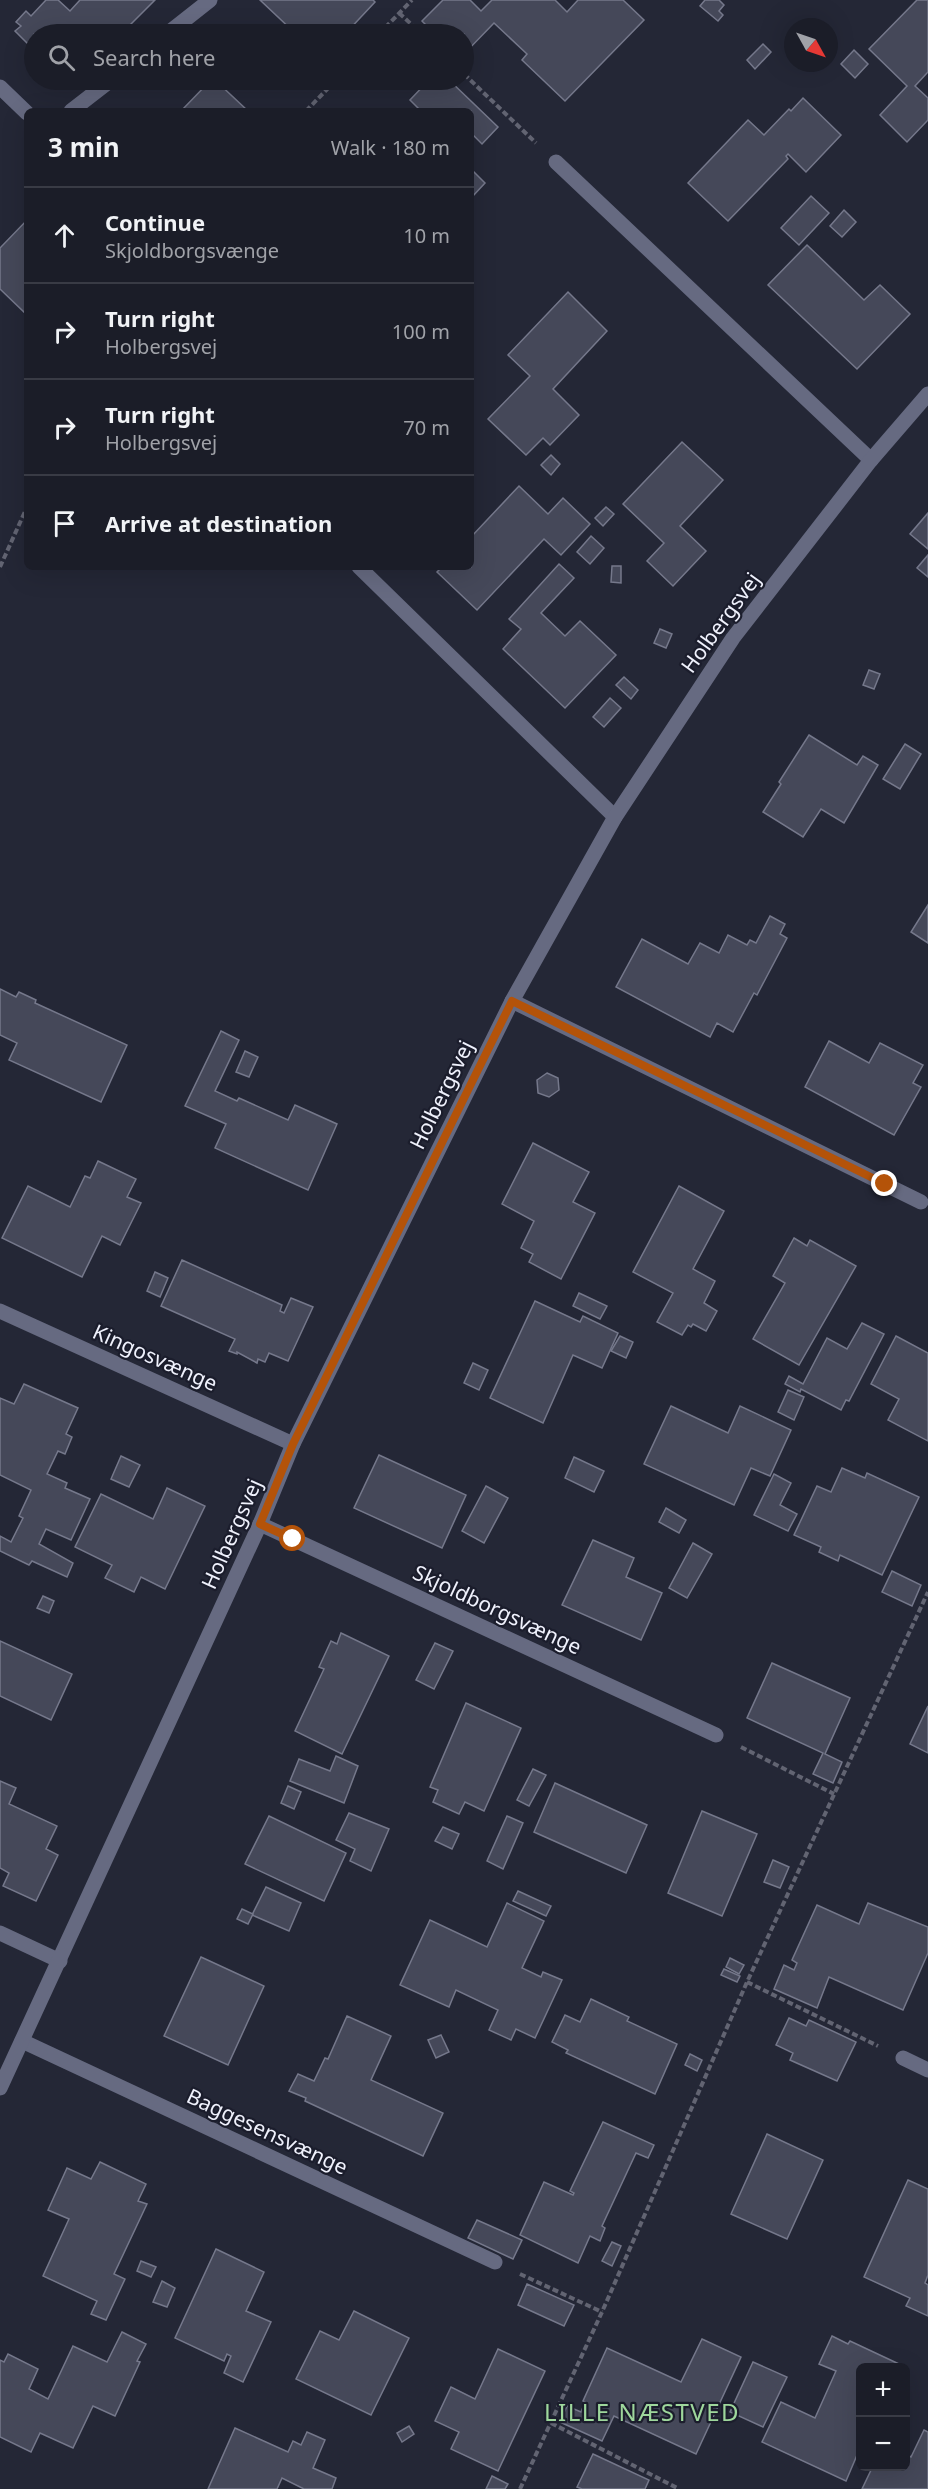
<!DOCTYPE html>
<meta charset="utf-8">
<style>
body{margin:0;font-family:"Noto Sans",sans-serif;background:#242630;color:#f1f3f6}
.controls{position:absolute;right:18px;bottom:18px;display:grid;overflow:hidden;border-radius:9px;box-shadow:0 6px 24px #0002}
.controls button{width:54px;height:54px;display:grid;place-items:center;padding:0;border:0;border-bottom:2px solid #393b45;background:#1b1d28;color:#f1f3f6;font:30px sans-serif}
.compass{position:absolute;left:784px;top:18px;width:54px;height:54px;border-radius:50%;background:#1b1d28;box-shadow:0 6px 24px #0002;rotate:130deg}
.stop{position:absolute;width:18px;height:18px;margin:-14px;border:4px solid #b45309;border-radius:50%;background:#fff}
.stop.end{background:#b45309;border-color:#fff;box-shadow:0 2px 6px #0008}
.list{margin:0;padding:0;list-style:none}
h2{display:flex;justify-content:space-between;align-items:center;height:78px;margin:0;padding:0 24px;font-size:26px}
h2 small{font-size:20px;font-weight:400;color:#a0a2a8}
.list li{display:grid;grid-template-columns:39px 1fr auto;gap:18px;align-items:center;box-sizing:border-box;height:96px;padding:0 24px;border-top:2px solid #393b45}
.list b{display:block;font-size:22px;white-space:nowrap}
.list p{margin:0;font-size:20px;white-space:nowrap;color:#a0a2a8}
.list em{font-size:20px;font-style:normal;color:#a0a2a8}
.icon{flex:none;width:33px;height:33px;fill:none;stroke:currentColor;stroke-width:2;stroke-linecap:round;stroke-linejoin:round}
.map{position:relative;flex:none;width:928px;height:2489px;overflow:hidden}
.search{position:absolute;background:#1b1d28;box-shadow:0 6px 24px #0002;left:24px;top:24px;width:450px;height:66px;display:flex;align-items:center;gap:15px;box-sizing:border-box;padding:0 21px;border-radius:33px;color:#a0a2a8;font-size:22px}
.panel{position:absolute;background:#1b1d28;box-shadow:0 6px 24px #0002;left:24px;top:108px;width:450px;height:462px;border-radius:9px}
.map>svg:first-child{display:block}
.building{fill:#454859;stroke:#75788b;stroke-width:1.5}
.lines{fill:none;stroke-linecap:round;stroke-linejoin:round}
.path{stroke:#626472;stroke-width:4;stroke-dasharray:6 3;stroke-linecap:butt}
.minor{stroke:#666a81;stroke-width:15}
.route{stroke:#b45309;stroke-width:8}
.labels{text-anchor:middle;stroke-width:4.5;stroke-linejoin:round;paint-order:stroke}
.street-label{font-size:21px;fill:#eff1fc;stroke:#1b1d2c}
.quarter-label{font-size:24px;letter-spacing:1.5px;fill:#9ed79c;stroke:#1b1d2c}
</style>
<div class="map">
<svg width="928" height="2489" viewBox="0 0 928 2489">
<rect width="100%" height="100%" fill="#242736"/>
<g class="building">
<polygon points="46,0 58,0 70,11 80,0 155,0 121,34 34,34 34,50 15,31 21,26 16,22 26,11 31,16"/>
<polygon points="260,0 373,0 375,2 345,34 296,34"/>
<polygon points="443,0 470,0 481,11 492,0 555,0 567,12 578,0 623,0 644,20 565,101 522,60 527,54 494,23 464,54 464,34 435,34 422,21"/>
<polygon points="705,0 719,0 724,5 719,11 723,15 718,21 700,6"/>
<polygon points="917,0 928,0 928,72 915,86 928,98 928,120 907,142 880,115 907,86 869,49"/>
<polygon points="763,44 771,52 755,69 747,60"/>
<polygon points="854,50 868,64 855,78 841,64"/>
<polygon points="211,80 215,80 248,111 181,111"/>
<polygon points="429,80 449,80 498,127 482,144 471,133 471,111 421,111 410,100"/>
<polygon points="803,98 841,135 806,172 788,154 786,156 788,159 728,221 688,183 748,120 764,135 789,109 791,111"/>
<polygon points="471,169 485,183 471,198"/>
<polygon points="811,196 829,213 799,245 781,228"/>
<polygon points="844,210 856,222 842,237 830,226"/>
<polygon points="27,220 27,308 24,312 0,289 0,248"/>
<polygon points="807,245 864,300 880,285 910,314 857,369 768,285"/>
<polygon points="568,292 607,331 553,389 579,415 550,445 543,438 526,455 488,419 530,376 508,355"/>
<polygon points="682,442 723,480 680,526 706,551 673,586 647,561 664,543 623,504"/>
<polygon points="551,455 560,464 551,475 541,465"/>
<polygon points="519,486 548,514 563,498 590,524 561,555 544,539 477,610 437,572 442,567 471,567 471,537"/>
<polygon points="606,507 614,514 603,526 595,518"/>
<polygon points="928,513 928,549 910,534"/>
<polygon points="591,536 604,548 590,564 577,552"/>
<polygon points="928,555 928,577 917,568"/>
<polygon points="559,564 574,578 541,613 565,636 580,621 616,655 565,708 503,649 521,629 509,619"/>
<polygon points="612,566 621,566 621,583 611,582"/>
<polygon points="660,629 672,634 666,648 654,643"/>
<polygon points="869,670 880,674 874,689 863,685"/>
<polygon points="624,677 638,690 631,699 616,685"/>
<polygon points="610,698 621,708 604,727 593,717"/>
<polygon points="809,735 857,765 863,756 878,765 844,823 821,809 803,837 763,812 781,784 779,782"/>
<polygon points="905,744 921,754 900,789 883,779"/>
<polygon points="928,905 928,943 911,932"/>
<polygon points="770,916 785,924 780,934 787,938 757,995 754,993 733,1032 717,1023 710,1037 616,987 642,939 688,964 700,943 719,953 728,935 747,945 750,940 756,943"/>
<polygon points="0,989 16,997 19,992 36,1000 35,1003 127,1045 101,1102 9,1060 17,1043 0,1035"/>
<polygon points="221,1031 239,1040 215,1091 237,1101 239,1098 288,1120 295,1105 337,1124 308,1190 215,1148 226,1124 185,1106"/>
<polygon points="829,1041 869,1063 880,1043 923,1065 913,1083 921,1087 894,1135 805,1087"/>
<polygon points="245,1051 258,1057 249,1077 236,1072"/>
<polygon points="547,1073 558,1078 559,1090 549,1097 538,1093 537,1080"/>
<polygon points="533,1143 589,1172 573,1202 595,1213 561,1279 529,1262 533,1254 521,1248 534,1221 502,1204"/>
<polygon points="98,1161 136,1179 127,1197 141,1203 120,1245 102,1236 82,1277 2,1238 28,1186 70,1207 85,1176 90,1178"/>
<polygon points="679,1186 724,1211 693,1269 715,1281 704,1303 717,1311 706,1331 693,1324 691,1327 688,1325 682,1335 657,1322 673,1293 633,1272"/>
<polygon points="794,1238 807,1246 810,1240 856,1266 799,1365 753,1339 785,1283 773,1276"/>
<polygon points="182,1260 282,1305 280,1311 284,1313 291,1298 313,1307 288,1361 269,1353 265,1362 258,1359 257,1363 237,1352 237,1354 229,1351 235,1339 161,1306"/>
<polygon points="155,1272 168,1278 160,1297 147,1291"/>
<polygon points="579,1293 607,1306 600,1319 573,1306"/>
<polygon points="535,1301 580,1322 583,1316 618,1333 602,1368 573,1355 543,1423 490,1398"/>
<polygon points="862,1323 884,1334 849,1401 846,1400 841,1410 801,1389 800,1392 785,1384 789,1376 803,1384 827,1338 847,1349"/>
<polygon points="620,1336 633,1342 626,1358 611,1351"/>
<polygon points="896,1336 928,1353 928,1441 888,1420 899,1399 871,1384"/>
<polygon points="473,1363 488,1370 479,1390 464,1383"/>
<polygon points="24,1384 78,1408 66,1434 72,1437 65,1454 58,1451 47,1474 67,1483 65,1488 90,1499 71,1540 46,1529 39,1544 73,1563 67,1577 32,1561 29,1565 0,1551 0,1536 11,1542 23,1518 19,1516 31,1490 0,1475 0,1398 14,1404"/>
<polygon points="788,1390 804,1397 794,1420 778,1412"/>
<polygon points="671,1406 728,1433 740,1406 791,1430 770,1476 751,1468 734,1505 644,1464"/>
<polygon points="379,1455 466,1495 442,1548 354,1508"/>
<polygon points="121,1456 140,1465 129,1487 111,1479"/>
<polygon points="574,1457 604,1471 594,1492 565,1478"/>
<polygon points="842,1468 865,1478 867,1473 919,1497 882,1575 840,1555 838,1561 819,1552 821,1547 794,1535 817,1486 831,1492"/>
<polygon points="774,1474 791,1483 780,1505 797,1514 788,1531 754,1515"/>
<polygon points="486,1486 508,1498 484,1543 462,1531"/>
<polygon points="167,1488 205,1506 165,1589 141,1577 134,1592 105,1578 112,1565 75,1547 101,1494 153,1519"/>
<polygon points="666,1508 686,1520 679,1533 659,1522"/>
<polygon points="593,1540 634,1558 626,1577 662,1593 641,1640 562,1605"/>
<polygon points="693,1543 712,1554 687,1598 669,1588"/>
<polygon points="892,1571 921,1585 912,1606 882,1592"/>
<polygon points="43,1596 54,1601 49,1613 37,1608"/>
<polygon points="341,1633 389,1656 342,1754 295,1731 324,1669 319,1667 331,1641 337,1644"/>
<polygon points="0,1641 72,1674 51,1720 0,1696"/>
<polygon points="435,1643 453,1651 434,1689 416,1680"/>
<polygon points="772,1663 850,1698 825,1754 842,1762 833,1783 813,1774 823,1753 747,1718"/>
<polygon points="466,1703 521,1728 484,1811 465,1802 459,1814 433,1802 438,1790 430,1787"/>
<polygon points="928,1706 928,1753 910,1744"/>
<polygon points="336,1756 358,1766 344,1803 290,1781 299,1759 330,1771"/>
<polygon points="533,1769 546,1775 529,1806 517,1800"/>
<polygon points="0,1781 16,1788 9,1804 57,1826 46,1849 58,1855 36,1901 3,1886 9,1873 0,1868"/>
<polygon points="555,1783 647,1825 626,1873 534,1832"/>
<polygon points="288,1786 301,1792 294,1809 281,1803"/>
<polygon points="702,1811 757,1834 722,1916 668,1893"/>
<polygon points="349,1813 389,1829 371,1871 350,1861 355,1849 336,1840"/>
<polygon points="269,1816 346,1853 324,1901 245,1864"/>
<polygon points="507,1816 523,1823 503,1869 487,1861"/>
<polygon points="443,1827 459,1834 452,1849 435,1841"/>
<polygon points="773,1860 789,1867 780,1888 764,1882"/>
<polygon points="266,1887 301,1903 289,1931 252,1915"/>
<polygon points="518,1891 551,1906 546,1916 513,1901"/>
<polygon points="507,1903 544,1921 522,1968 541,1977 543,1972 562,1980 535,2038 516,2029 511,2040 489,2030 498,2010 456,1990 449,2007 400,1985 430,1920 487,1947"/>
<polygon points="868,1903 928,1927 928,1953 903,2010 829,1977 817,2008 774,1989 784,1965 794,1970 797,1963 792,1960 817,1905 859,1924"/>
<polygon points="242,1909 253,1914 248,1924 237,1919"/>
<polygon points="201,1957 264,1986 228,2065 164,2036"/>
<polygon points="730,1958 744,1965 739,1974 726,1967"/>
<polygon points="724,1969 740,1976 737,1982 721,1975"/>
<polygon points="591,1999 629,2017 627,2021 677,2044 655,2094 566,2053 568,2050 552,2042 565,2015 580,2022"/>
<polygon points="347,2016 391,2036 371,2080 443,2113 423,2156 305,2101 306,2098 289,2091 298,2074 314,2081 325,2058 328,2059"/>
<polygon points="789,2018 806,2026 809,2020 856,2042 837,2081 790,2060 793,2053 776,2045"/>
<polygon points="441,2035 449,2052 436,2058 428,2040"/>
<polygon points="690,2054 702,2060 697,2071 685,2065"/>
<polygon points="603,2122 654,2145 648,2158 636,2153 602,2226 605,2228 600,2241 590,2236 578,2263 520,2235 544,2182 573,2195 574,2193 570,2191"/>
<polygon points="767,2134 823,2160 787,2239 731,2214"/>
<polygon points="100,2162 146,2184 138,2201 147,2204 114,2274 125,2279 106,2320 91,2314 97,2301 43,2276 69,2219 48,2210 67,2168 91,2179"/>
<polygon points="908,2180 928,2189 928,2275 925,2283 928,2285 928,2316 906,2306 910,2298 864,2277"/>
<polygon points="477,2220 522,2240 513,2259 468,2238"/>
<polygon points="612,2242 621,2246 612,2266 602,2261"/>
<polygon points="216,2249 264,2272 246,2311 271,2322 243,2382 224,2373 231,2356 227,2354 224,2361 175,2338"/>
<polygon points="141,2261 156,2267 151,2277 137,2271"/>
<polygon points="162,2281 175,2288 167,2307 153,2302"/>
<polygon points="527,2284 574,2305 564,2326 518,2305"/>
<polygon points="354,2311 409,2338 371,2415 296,2379 320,2331 339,2340"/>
<polygon points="122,2332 146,2344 137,2361 140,2362 115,2416 93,2406 73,2448 40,2433 31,2452 0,2437 0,2360 4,2362 8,2354 38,2369 29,2389 48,2399 73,2346 107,2362"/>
<polygon points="832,2336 848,2344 850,2341 899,2364 898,2368 860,2368 860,2448 846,2481 762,2442 781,2402 815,2418 836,2371 819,2364"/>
<polygon points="702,2339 741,2357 696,2454 614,2416 602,2441 560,2422 567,2406 581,2412 585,2402 583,2401 607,2348 681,2382"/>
<polygon points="498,2349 545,2371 498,2471 451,2449 459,2432 435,2421 451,2387 475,2399"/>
<polygon points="753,2362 787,2377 763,2427 730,2412"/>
<polygon points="409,2426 414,2434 402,2442 397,2433"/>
<polygon points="235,2428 288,2452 293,2441 301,2445 307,2432 325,2440 313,2468 336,2478 332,2489 304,2489 282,2478 277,2489 208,2489"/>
<polygon points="924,2430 928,2432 928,2489 862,2489 873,2466 906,2466 906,2454 911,2457"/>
<polygon points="593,2454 649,2480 645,2489 582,2489 577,2487"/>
<polygon points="492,2476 508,2484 505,2489 486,2489"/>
</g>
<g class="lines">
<g class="path">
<polyline points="399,13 422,34"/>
<polyline points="379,34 412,0"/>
<polyline points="464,74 536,143"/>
<polyline points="306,111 336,80"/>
<polyline points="0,567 27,507"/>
<polyline points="741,1747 834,1794"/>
<polyline points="747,1982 878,2046"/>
<polyline points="520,2274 602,2312"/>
<polyline points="551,2423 679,2489"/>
<polyline points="520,2489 602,2312 747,1982 928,1592"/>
</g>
<g class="minor">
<polyline points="167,34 210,0"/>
<polyline points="0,87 27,113"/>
<polyline points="71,111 111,80"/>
<polyline points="556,162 871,460"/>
<polyline points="359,567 615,817"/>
<polyline points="512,1001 921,1202"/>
<polyline points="0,1311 293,1444"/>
<polyline points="260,1524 716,1735"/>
<polyline points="0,1933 60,1961"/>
<polyline points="22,2041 495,2262"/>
<polyline points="903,2058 928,2070"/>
<polyline points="0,2088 260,1524 293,1444 512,1001 615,817 733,638 871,460 928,394"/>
</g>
</g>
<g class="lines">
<polyline class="route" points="293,1539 260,1524 293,1444 512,1001 885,1184"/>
</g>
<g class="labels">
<g class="street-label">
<text transform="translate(721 623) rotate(-54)" y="7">Holbergsvej</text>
<text transform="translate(442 1095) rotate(-64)" y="7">Holbergsvej</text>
<text transform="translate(155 1358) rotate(24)" y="7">Kingosvænge</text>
<text transform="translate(232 1534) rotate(-66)" y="7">Holbergsvej</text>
<text transform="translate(497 1610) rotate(25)" y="7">Skjoldborgsvænge</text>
<text transform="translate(267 2132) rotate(25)" y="7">Baggesensvænge</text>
</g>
<g class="quarter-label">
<text x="642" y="2421">LILLE NÆSTVED</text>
</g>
</g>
</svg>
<div class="controls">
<button>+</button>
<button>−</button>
</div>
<svg class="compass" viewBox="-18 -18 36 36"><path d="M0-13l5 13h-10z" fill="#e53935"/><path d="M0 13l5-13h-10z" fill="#a0a2a8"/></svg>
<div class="stop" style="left:293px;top:1539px"></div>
<div class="stop end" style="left:885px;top:1184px"></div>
<div class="search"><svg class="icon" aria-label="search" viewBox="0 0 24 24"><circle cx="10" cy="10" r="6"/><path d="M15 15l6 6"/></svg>Search here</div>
<section class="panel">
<h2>3 min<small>Walk · 180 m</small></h2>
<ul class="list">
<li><svg class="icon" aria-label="ahead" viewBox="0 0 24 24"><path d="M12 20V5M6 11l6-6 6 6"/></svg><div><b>Continue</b><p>Skjoldborgsvænge</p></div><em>10 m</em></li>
<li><svg class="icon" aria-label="right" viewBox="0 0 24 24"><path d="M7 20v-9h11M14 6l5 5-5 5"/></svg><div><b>Turn right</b><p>Holbergsvej</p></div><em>100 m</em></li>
<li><svg class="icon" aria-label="right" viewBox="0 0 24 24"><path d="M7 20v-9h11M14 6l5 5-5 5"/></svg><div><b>Turn right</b><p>Holbergsvej</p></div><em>70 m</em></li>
<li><svg class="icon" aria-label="arrive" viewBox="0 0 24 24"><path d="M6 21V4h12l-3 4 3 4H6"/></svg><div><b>Arrive at destination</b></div></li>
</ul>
</section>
</div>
